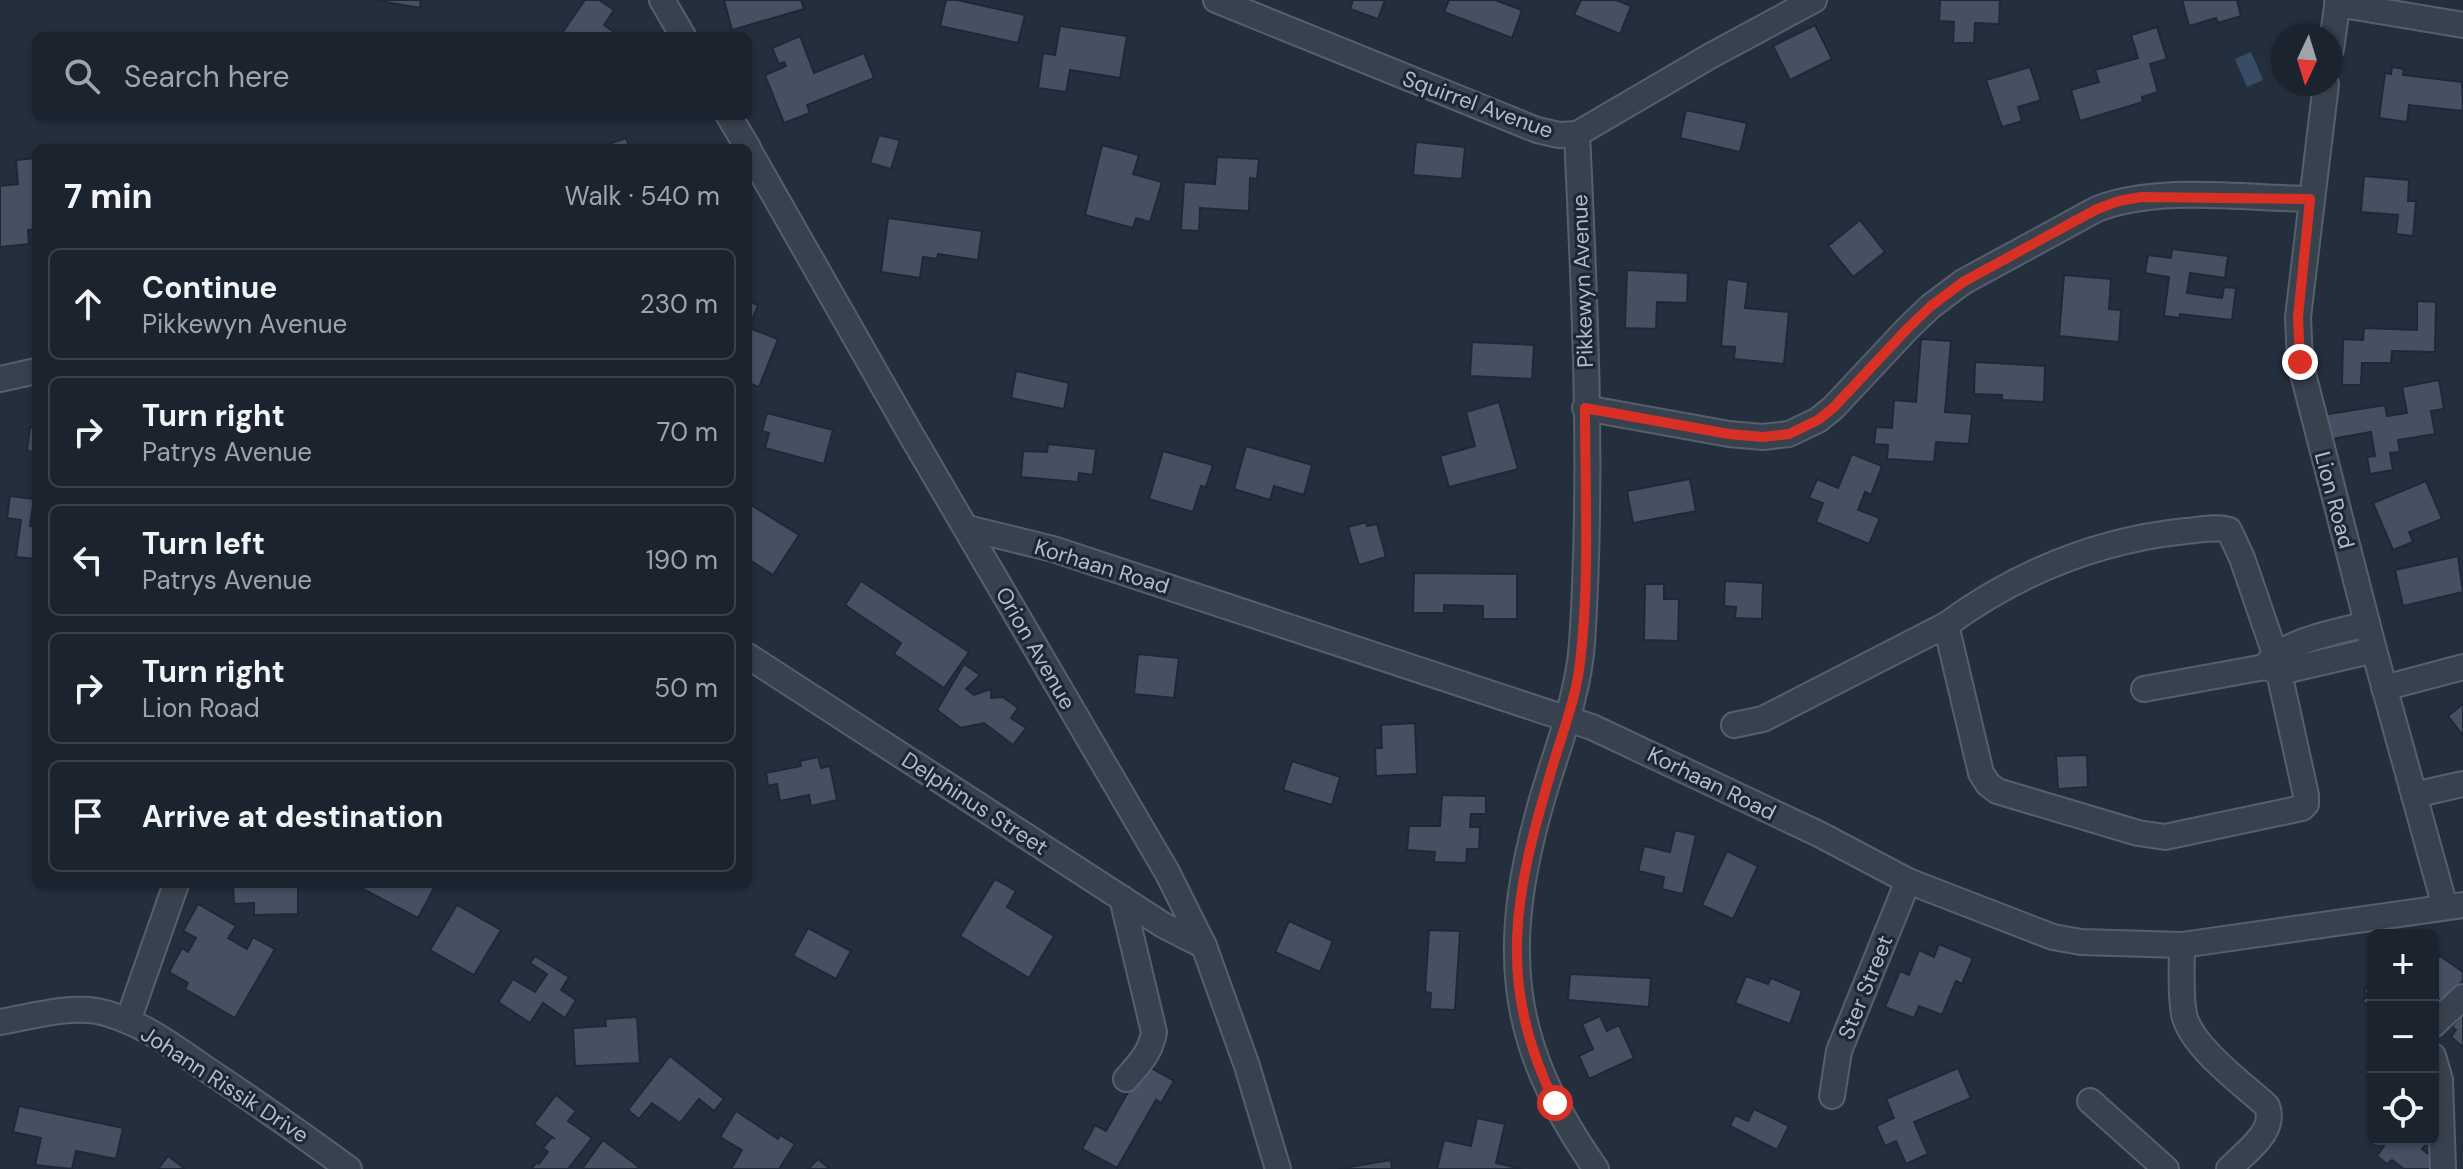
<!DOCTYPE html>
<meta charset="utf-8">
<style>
body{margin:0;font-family:"DM Sans",sans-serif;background:#282f3a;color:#f1f3f6}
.controls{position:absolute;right:24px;bottom:24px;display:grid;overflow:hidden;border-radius:12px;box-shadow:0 2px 6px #0004}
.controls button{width:72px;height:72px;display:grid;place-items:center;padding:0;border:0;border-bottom:2px solid #39404a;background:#1b232e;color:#f1f3f6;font:40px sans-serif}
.compass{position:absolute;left:2271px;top:24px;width:72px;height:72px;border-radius:50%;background:#1b232e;box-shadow:0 2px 6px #0004;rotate:184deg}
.stop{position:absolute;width:24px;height:24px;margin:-18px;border:6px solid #d93025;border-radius:50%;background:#fff}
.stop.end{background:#d93025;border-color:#fff;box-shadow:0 2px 8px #0008}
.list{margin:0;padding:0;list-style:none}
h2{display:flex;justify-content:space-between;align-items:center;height:104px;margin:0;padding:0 32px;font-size:34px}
h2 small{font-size:26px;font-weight:400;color:#a0a4aa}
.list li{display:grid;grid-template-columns:52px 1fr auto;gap:24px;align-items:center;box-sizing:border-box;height:112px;margin:0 16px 16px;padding:0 16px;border:2px solid #39404a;border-radius:12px}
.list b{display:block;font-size:30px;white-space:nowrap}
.list p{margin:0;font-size:26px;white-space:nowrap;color:#a0a4aa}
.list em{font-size:26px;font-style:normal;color:#a0a4aa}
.icon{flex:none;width:44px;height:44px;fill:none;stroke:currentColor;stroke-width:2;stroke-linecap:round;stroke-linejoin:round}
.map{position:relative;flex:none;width:2463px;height:1169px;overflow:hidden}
.search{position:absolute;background:#1b232e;box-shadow:0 2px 6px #0004;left:32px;top:32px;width:720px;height:88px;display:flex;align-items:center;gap:20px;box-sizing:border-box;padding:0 28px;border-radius:12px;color:#a0a4aa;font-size:30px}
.panel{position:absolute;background:#1b232e;box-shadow:0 2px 6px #0004;left:32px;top:144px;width:720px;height:744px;border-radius:12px}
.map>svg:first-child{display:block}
.water{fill:#394c67}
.building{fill:#455162;stroke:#1f2835;stroke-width:2}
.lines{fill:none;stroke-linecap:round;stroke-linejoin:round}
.minor-casing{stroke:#565f6c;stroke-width:28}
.minor{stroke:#38414e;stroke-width:24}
.route{stroke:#d93025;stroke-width:10}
.labels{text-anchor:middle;stroke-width:6;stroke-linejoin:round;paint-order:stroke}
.street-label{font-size:22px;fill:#b4bcc9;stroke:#1d2633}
</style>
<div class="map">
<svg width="2463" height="1169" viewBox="0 0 2463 1169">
<rect width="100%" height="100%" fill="#242f3e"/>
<polygon class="water" points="2251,52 2263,80 2247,87 2235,59"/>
<g class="building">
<polygon points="374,0 421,0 420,8"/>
<polygon points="585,0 599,0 614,10 604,25 620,36 566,36 562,33"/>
<polygon points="724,0 801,0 804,9 732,30"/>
<polygon points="946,0 957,0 1025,15 1018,43 940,26"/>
<polygon points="1353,0 1385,0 1378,19 1350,9"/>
<polygon points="1449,0 1495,0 1522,10 1512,38 1444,12"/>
<polygon points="1581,0 1616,0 1631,6 1620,34 1574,15"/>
<polygon points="1940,0 2000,0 1999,24 1975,23 1974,43 1953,43 1954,22 1939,21"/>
<polygon points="2182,0 2237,0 2241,16 2218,23 2216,18 2189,26"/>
<polygon points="1815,25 1832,59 1790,80 1773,46"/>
<polygon points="1060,26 1127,36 1120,78 1070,70 1066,92 1038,88 1043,53 1055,55"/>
<polygon points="2157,27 2167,59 2150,64 2158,92 2142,97 2143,102 2080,121 2071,90 2099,82 2095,70 2138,58 2131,35"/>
<polygon points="800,36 814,73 864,53 874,78 807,105 810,113 784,123 765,75 786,66 784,62 779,64 772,48"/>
<polygon points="2030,67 2041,100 2018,107 2022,121 2002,127 1986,80"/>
<polygon points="2392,67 2404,69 2403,75 2462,82 2463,111 2409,105 2407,122 2379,118 2385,73 2391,74"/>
<polygon points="1686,110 1747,123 1740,152 1680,138"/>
<polygon points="879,135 900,140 891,169 870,163"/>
<polygon points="626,138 630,148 597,148"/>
<polygon points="1416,142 1465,147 1462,179 1413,175"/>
<polygon points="1102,145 1139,155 1133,174 1162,182 1150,222 1136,218 1133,228 1085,215"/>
<polygon points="1217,157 1259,159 1257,179 1250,178 1249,211 1200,208 1199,231 1181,230 1184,182 1215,184"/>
<polygon points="36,158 36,229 28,230 29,244 0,247 0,186 18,184 16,160"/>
<polygon points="2364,176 2409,180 2408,201 2416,201 2413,236 2396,234 2398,215 2361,212"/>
<polygon points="888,218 982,231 978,260 938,254 937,259 923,257 920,278 881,272"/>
<polygon points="1860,220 1885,252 1853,277 1828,246"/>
<polygon points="2172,249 2228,256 2225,278 2190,273 2187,293 2222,298 2224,287 2236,288 2232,320 2180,314 2179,318 2164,316 2169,277 2145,273 2148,255 2171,258"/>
<polygon points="1627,270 1688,273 1687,303 1657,302 1656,329 1625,328"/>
<polygon points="2064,275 2111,279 2109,309 2121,310 2119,342 2059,336"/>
<polygon points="1727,279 1748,282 1745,308 1789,312 1784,364 1734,359 1735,347 1721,346"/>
<polygon points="748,301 758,305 749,328 778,339 759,387 748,383"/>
<polygon points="2417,301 2436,302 2435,352 2392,351 2391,363 2362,363 2361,385 2342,385 2343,339 2363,340 2364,328 2417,330"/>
<polygon points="1921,339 1951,341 1945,412 1972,414 1969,444 1936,442 1934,462 1887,459 1888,445 1874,444 1876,427 1892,428 1894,400 1916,402"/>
<polygon points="1472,342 1534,345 1532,379 1470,376"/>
<polygon points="1975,362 2045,366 2044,402 2002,400 2002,395 1974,394"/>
<polygon points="1016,371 1069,383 1064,409 1011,398"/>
<polygon points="2439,380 2444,409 2431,411 2435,434 2398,440 2400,452 2390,453 2393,470 2370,474 2367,457 2375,456 2371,432 2327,440 2323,415 2385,405 2387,416 2407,413 2402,387"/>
<polygon points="1499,402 1518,469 1449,487 1440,456 1475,446 1466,412"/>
<polygon points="767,413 833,430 824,464 765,448 769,433 762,431"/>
<polygon points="30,427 36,428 36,452 27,451"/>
<polygon points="1048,444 1096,449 1093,475 1079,473 1078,482 1021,477 1023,451 1047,452"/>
<polygon points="1246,446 1312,465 1304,495 1274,486 1270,500 1234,489"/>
<polygon points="1163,451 1213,465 1206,487 1201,486 1193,512 1149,499"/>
<polygon points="1852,454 1882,466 1871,495 1865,492 1858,510 1880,518 1869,544 1816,522 1823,503 1809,498 1817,479 1838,488"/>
<polygon points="1690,479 1696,511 1633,523 1627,491"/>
<polygon points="2426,481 2442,519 2409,532 2413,542 2393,550 2373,503"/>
<polygon points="10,496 34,499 30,526 36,527 36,559 16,557 21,520 7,518"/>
<polygon points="748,503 799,535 773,575 748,559"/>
<polygon points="1366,522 1367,526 1377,524 1386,557 1359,565 1348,527"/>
<polygon points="2458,556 2463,592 2403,606 2395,570"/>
<polygon points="1414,573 1517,574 1517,619 1483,619 1483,606 1444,605 1444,613 1413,613"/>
<polygon points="861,581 969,652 944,688 894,654 901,643 845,605"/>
<polygon points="1725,581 1763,583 1762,619 1735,618 1736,607 1724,606"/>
<polygon points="1645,584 1664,584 1664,599 1679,599 1678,641 1644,640"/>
<polygon points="1138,654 1179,658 1174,698 1134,694"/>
<polygon points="964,664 980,675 966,689 974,695 991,689 991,698 1003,697 1018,708 1011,718 1026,728 1013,745 984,723 961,728 937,710"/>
<polygon points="2463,704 2463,736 2448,716"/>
<polygon points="1415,723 1417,774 1376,776 1375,748 1382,748 1381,725"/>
<polygon points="2087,755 2088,787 2058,789 2056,756"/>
<polygon points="818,757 821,768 830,766 837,800 811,806 809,795 780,801 777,784 768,786 766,773 801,766 800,761"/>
<polygon points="1292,761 1340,777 1332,805 1283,790"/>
<polygon points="1442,795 1486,796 1486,814 1471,814 1470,827 1480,827 1479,849 1467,849 1466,863 1434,862 1435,852 1407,850 1409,826 1440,826"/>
<polygon points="1675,830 1696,835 1683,894 1662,889 1664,877 1638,871 1644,846 1670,852"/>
<polygon points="1727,851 1758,866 1733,919 1702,905"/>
<polygon points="995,879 1016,891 1007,907 1054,936 1029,978 960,936"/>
<polygon points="233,884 298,884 298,914 254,915 254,903 234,904"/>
<polygon points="360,884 432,884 435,886 418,918 359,887"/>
<polygon points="198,904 236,926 228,938 247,949 253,937 275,949 235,1018 185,989 188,983 169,972 182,948 188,952 196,938 183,931"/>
<polygon points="457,905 501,930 474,975 430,950"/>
<polygon points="1289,921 1333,941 1320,972 1275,952"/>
<polygon points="808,928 851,951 836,979 793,956"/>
<polygon points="1429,930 1460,931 1455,1010 1430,1009 1431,993 1425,992"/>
<polygon points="1939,944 1973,958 1962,984 1956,981 1942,1015 1919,1006 1914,1018 1885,1007 1900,971 1909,975 1919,950 1934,957"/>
<polygon points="535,956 569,977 561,990 576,1000 565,1018 543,1003 530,1023 498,1002 513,979 535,992 547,974 530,963"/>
<polygon points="2440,956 2463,972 2463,980 2460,984 2463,986 2449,1006 2433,995 2433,964"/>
<polygon points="1570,974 1651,978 1649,1007 1568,1000"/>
<polygon points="1746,976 1768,984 1771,978 1802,991 1790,1024 1735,1003"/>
<polygon points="2373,978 2373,1009 2362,1001 2368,995 2364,992"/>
<polygon points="2463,1013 2463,1047 2451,1037 2456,1030 2452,1027"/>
<polygon points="1600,1016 1607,1031 1619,1025 1634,1058 1589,1079 1579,1056 1593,1049 1582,1024"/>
<polygon points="637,1017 640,1063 575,1066 573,1028 606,1026 605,1019"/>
<polygon points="670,1056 724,1099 714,1111 699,1099 680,1123 652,1103 639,1119 628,1110"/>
<polygon points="1144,1064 1174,1081 1161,1103 1156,1100 1117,1168 1082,1149 1095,1125 1106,1131"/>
<polygon points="1958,1068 1971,1098 1914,1122 1928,1154 1906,1164 1896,1141 1885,1146 1876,1126 1894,1118 1886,1099"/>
<polygon points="556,1095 576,1111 568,1121 592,1138 568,1169 531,1169 537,1162 539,1164 548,1152 543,1148 552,1137 555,1139 534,1124"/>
<polygon points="19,1106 123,1128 116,1159 76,1151 72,1169 35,1165 41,1138 13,1132"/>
<polygon points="1754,1109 1789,1126 1777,1150 1730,1126 1735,1115 1748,1121"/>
<polygon points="736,1111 778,1139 780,1135 795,1144 779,1169 731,1169 742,1150 720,1137"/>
<polygon points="1477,1118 1505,1124 1496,1163 1522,1169 1437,1169 1444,1140 1471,1146"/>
<polygon points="2375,1139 2424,1139 2428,1142 2422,1149 2437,1161 2431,1169 2404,1169 2392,1160 2387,1164 2377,1156 2384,1146"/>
<polygon points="603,1140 639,1167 637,1169 582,1169"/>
<polygon points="168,1156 184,1168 183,1169 158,1169"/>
<polygon points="818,1159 830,1169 808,1169"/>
<polygon points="1391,1160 1392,1169 1337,1169"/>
</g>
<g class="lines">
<defs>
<g id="minor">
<polyline points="662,0 683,36"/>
<polyline points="1216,0 1537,130 1559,135 1577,134 1712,55 1814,0"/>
<polyline points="2337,4 2463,25"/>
<polyline points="2331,49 2338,0"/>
<polyline points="2326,84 2298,317 2300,362 2374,650 2445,907"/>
<polyline points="729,116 748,148"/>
<path d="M1577,134C1585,303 1593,475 1582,644C1578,696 1558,746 1543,796C1500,944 1505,1040 1596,1169"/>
<polyline points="748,149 910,433 1167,872 1204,946 1247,1066 1278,1169"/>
<polyline points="0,379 36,371"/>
<path d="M1585,408L1729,434L1763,437L1789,434L1818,420L1833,408L1908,328L1931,306L1963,282L2097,209C2158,185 2244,198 2310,199"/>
<polyline points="967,528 1053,549 1592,727 1819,834 1908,881 2053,937 2081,942 2182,945 2463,905"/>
<polyline points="748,656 1163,925 1204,946"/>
<path d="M2266,665C2286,640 2337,632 2367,624"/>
<polyline points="2384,688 2463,667"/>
<polyline points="2144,689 2265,667 2280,672 2374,650"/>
<path d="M1734,725L1763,719L1946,625L1981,773L1988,784L1997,791L2138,833L2165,837L2302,808L2306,804V795L2275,654L2242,558L2229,530C2216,526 2199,530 2186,531C2098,540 2017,573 1946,625"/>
<polyline points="2414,795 2463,784"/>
<path d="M1122,898L1154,1032C1151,1052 1139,1064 1126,1079"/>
<path d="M2182,945C2182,968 2180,992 2184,1014C2190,1046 2244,1085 2267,1106C2277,1132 2245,1152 2229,1169"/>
<polyline points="128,1021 176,884"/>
<path d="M0,1022C31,1017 65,1006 97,1011C138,1019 175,1048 209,1071C257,1103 303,1135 349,1169"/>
<polyline points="2433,1025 2463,997"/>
<polyline points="2433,1056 2440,1080 2443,1169"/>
<polyline points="1832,1096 1839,1051 1908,881"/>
<polyline points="2090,1101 2166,1169"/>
</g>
</defs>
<use href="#minor" class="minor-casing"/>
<use href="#minor" class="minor"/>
</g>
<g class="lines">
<path class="route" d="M1555,1103C1495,980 1515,893 1552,768C1562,734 1576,698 1580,663C1590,579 1585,492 1585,408L1729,434L1763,437L1789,434L1818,420L1833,408L1908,328L1931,306L1963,282L2097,209L2119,201L2141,197L2310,199L2298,317L2300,362"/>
</g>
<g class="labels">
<g class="street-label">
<text transform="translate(1478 104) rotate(20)" y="8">Squirrel Avenue</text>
<text transform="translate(1582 281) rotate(-92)" y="8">Pikkewyn Avenue</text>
<text transform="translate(2335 500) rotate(75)" y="8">Lion Road</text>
<text transform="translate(1102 566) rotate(17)" y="8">Korhaan Road</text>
<text transform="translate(1036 648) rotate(60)" y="8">Orion Avenue</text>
<text transform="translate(1712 783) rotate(26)" y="8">Korhaan Road</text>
<text transform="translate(975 803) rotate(33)" y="8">Delphinus Street</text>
<text transform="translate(1865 987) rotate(-68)" y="8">Ster Street</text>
<text transform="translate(225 1084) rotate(33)" y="8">Johann Rissik Drive</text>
</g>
</g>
</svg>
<div class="controls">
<button>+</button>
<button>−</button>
<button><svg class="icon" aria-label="locate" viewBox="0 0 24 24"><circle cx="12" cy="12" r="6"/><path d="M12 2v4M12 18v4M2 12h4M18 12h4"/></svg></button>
</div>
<svg class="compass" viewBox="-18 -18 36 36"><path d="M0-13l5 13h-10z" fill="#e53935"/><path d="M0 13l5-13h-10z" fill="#a0a4aa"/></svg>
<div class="stop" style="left:1555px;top:1103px"></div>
<div class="stop end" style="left:2300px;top:362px"></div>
<div class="search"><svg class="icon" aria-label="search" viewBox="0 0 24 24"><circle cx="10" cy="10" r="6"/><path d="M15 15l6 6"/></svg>Search here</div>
<section class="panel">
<h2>7 min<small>Walk · 540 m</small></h2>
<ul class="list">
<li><svg class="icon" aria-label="ahead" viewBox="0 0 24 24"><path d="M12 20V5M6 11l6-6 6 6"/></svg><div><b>Continue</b><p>Pikkewyn Avenue</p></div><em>230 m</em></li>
<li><svg class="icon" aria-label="right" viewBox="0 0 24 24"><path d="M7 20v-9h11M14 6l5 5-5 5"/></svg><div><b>Turn right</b><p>Patrys Avenue</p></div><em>70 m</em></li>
<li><svg class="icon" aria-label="left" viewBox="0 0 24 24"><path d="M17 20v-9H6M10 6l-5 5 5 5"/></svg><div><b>Turn left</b><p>Patrys Avenue</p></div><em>190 m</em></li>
<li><svg class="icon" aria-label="right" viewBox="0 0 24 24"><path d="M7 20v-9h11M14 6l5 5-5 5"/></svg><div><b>Turn right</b><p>Lion Road</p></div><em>50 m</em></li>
<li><svg class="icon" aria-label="arrive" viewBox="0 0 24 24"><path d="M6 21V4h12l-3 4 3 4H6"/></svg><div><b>Arrive at destination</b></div></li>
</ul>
</section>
</div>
